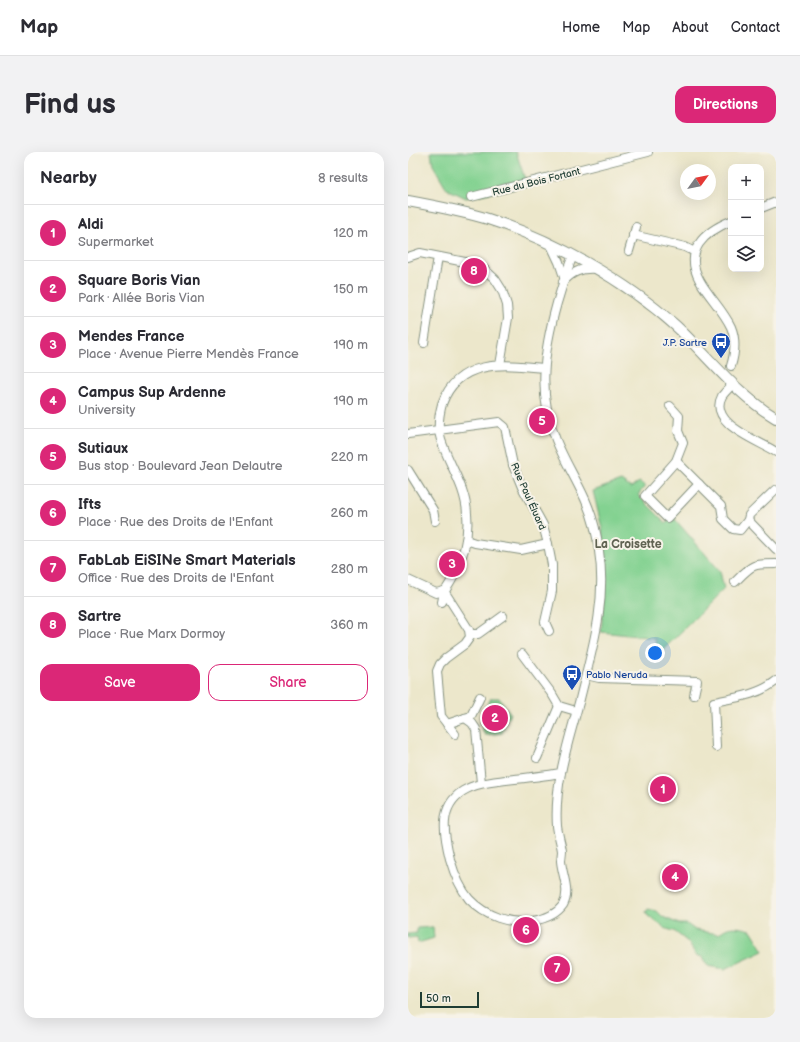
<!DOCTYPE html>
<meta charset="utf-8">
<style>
body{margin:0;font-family:"Balsamiq Sans",sans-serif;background:#f2f2f3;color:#2b2b33}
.controls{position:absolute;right:12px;top:12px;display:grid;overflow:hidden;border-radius:8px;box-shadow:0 4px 16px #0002}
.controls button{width:36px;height:36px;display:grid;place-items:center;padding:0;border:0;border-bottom:1px solid #e1e1e2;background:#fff;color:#2b2b33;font:20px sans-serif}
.compass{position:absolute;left:272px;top:12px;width:36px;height:36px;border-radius:50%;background:#fff;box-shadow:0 4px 16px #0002;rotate:57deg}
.scale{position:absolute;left:12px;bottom:10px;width:59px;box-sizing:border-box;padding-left:4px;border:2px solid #1f3d34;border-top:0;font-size:11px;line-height:14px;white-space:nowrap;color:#1f3d34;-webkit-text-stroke:3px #f7f3e8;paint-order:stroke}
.you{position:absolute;left:247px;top:501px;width:14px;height:14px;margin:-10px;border:3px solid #fff;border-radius:50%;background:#1a73e8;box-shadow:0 0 0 6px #1a73e833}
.badge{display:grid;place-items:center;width:26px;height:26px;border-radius:50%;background:#db2777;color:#fff;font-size:13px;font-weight:700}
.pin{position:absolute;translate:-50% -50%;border:2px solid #fff;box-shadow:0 1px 4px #0006}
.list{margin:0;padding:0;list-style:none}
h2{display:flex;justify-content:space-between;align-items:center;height:52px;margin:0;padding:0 16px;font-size:17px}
h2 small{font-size:13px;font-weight:400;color:#7c7c81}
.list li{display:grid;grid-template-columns:26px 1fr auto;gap:12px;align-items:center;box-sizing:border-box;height:56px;padding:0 16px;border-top:1px solid #e1e1e2}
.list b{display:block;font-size:15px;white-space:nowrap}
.list p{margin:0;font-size:13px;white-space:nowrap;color:#7c7c81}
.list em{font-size:13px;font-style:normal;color:#7c7c81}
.actions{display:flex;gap:8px;padding:12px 16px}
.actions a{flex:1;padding:9px 0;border:1px solid #db2777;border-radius:12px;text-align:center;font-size:14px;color:#db2777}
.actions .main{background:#db2777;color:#fff}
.icon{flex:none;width:22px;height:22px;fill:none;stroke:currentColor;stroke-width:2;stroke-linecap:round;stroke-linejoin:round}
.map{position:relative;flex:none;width:368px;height:866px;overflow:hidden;border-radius:12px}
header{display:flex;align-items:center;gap:24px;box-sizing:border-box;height:56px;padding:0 20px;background:#fff;border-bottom:1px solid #e1e1e2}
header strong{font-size:19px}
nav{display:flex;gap:22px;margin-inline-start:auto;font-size:14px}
.intro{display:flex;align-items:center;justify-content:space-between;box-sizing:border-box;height:96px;padding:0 24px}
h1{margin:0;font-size:28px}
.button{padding:10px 18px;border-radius:12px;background:#db2777;color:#fff;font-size:14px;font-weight:700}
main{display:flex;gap:24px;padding:0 24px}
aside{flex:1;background:#fff;border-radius:12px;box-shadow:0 4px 16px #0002}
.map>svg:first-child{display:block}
.green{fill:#83d291;stroke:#518862}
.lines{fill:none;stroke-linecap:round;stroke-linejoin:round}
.minor-casing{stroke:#869280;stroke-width:10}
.tertiary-casing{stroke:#869280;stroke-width:12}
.minor{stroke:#fff;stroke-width:8}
.tertiary{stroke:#fff;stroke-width:10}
.labels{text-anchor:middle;stroke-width:4;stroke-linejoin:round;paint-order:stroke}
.street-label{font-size:10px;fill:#1f3d34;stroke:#f7f3e8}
.transit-label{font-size:10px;fill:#164399;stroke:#f7f3e8;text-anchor:end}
.quarter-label{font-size:12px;font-weight:bold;fill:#606352;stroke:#f7f3e8}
</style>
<header>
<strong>Map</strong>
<nav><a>Home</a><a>Map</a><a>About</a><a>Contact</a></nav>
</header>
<div class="intro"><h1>Find us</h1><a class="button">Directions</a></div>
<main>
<aside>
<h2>Nearby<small>8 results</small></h2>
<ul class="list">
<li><span class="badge">1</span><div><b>Aldi</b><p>Supermarket</p></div><em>120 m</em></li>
<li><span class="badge">2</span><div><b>Square Boris Vian</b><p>Park · Allée Boris Vian</p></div><em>150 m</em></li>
<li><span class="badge">3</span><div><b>Mendes France</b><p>Place · Avenue Pierre Mendès France</p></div><em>190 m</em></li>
<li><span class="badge">4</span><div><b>Campus Sup Ardenne</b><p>University</p></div><em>190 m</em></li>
<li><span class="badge">5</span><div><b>Sutiaux</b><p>Bus stop · Boulevard Jean Delautre</p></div><em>220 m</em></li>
<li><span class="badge">6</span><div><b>Ifts</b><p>Place · Rue des Droits de l'Enfant</p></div><em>260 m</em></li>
<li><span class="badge">7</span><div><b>FabLab EiSINe Smart Materials</b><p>Office · Rue des Droits de l'Enfant</p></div><em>280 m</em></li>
<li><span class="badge">8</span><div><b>Sartre</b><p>Place · Rue Marx Dormoy</p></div><em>360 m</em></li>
</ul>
<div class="actions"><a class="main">Save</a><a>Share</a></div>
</aside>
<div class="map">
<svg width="368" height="866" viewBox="0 0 368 866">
<rect width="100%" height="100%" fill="#f7f3e8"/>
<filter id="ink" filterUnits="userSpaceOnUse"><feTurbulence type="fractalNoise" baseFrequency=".025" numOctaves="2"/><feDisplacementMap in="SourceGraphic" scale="8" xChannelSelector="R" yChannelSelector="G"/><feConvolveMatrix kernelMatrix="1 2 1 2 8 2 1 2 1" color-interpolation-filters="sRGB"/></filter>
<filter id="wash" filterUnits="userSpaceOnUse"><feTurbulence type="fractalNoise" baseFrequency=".012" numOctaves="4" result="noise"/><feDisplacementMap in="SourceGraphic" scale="16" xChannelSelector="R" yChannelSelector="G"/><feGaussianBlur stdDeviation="0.9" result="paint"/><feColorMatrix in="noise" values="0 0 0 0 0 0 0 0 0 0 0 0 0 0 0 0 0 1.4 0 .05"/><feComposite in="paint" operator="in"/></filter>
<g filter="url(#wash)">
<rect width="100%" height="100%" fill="#ece7cb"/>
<g class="green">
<polygon points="23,0 108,0 119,33 58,46 39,37 25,13"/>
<polygon points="213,329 223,336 231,330 237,334 230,343 258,371 265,365 312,419 316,437 254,499 248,493 247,486 193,480 197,436 194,376 185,339"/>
<polygon points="83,546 91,546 102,561 94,581 77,583 72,571"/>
<path d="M240,757L249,759L255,765L271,772H279L287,778L311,782C320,772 331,775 343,778L356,799L317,817L300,814L294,805L288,803L280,790L266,779L255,776L253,773L240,764L238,760Z"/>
<polygon points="25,775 26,786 10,791 9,785 0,786 0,782 9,781 9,776"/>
</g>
</g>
<g filter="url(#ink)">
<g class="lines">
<defs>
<g id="minor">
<polyline points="63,45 240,0"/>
<polyline points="353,56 368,50"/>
<polyline points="225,83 277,95 287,100"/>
<polyline points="143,93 151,110 156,125"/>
<polyline points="221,99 228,75"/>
<polyline points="0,105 12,101 62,111 76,117 87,127 94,138 99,153 100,166 92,213"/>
<path d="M155,130C164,120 173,116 187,117"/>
<polyline points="16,191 30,105"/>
<path d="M323,214C327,201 328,187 323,175C315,158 301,145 292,129C275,99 296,80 323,69"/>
<path d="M325,232C322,235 317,240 314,244C299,272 352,289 368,300"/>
<polyline points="262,254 271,264 270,279 275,291 268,309 237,344 259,366 291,332"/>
<polyline points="0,282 91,270 97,275 105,313 114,335 135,373 140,392 144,413 144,439 137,470 141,479"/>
<polyline points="268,309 313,354 315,367 325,377 332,378 340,368 368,397"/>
<polyline points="0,318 25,358 27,369"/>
<polyline points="340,368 341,363 367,338"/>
<polyline points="58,388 67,391 113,398 140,392"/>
<polyline points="0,428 28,441 36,439 61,478 62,485 57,492 38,506 32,512 29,519 33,564 47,582"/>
<path d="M327,430C344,413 343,412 368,412"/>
<path d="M34,450C35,447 35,441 37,439C40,434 44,429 46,423C56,404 61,383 59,362C58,335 41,313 33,288C29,276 31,263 34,252C50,206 97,212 136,216"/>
<polyline points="62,482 70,482 95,464"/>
<polyline points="114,502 144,542 151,554 168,559"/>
<polyline points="178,523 191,526 289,529 286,543"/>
<polyline points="57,566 64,571 68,577 73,631"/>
<polyline points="39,572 63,564 72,545"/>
<path d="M308,595L306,550C326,546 351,543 368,529"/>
<polyline points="129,606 151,554"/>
<path d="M153,621C135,624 117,626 98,628C83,630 68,631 55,639C30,655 36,683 42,707C46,721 51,735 61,747C77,764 102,773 125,769C136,767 148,763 155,753C163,739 154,723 153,709C153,708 154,700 154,699C153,691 150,683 149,674C146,631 161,588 172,547C184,498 199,450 191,399C189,381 184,363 177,347C168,327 156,308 148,288C129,242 136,198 149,151C154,135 158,119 165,104"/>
</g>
<path id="tertiary" d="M0,49C27,54 54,59 80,67C145,88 217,128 268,174C301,205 329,243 368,266"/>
</defs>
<use href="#minor" class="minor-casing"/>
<use href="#tertiary" class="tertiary-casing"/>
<use href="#minor" class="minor"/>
<use href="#tertiary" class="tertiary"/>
</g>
</g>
<defs>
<symbol id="bus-pin" viewBox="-11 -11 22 30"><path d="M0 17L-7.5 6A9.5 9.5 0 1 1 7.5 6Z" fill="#1a4fb4" stroke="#f7f3e8"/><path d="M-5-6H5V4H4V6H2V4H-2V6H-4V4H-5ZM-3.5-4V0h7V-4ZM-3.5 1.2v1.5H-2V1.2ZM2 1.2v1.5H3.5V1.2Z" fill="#fff"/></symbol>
</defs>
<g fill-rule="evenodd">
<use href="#bus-pin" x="302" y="179" width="22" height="30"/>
<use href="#bus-pin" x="153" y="511" width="22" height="30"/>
</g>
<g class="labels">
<g class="street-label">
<text transform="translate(128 29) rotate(-14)" y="4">Rue du Bois Fortant</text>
<text transform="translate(121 344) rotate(66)" y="4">Rue Paul Éluard</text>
</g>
<g class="transit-label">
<text x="299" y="194">J.P. Sartre</text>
<text x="178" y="526" text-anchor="start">Pablo Neruda</text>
</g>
<g class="quarter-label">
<text x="220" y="396">La Croisette</text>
</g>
</g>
</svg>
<div class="controls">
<button>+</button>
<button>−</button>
<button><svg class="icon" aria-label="layers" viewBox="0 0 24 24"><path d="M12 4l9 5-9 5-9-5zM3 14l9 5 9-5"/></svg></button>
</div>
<svg class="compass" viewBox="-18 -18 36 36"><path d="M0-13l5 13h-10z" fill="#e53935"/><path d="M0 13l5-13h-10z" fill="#7c7c81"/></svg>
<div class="scale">50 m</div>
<div class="you"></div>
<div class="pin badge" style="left:255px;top:637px">1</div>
<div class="pin badge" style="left:87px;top:566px">2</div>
<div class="pin badge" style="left:44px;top:412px">3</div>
<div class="pin badge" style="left:267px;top:725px">4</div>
<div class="pin badge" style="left:134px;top:269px">5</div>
<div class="pin badge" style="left:118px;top:778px">6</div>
<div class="pin badge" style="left:149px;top:817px">7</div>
<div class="pin badge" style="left:66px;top:119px">8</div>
</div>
</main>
